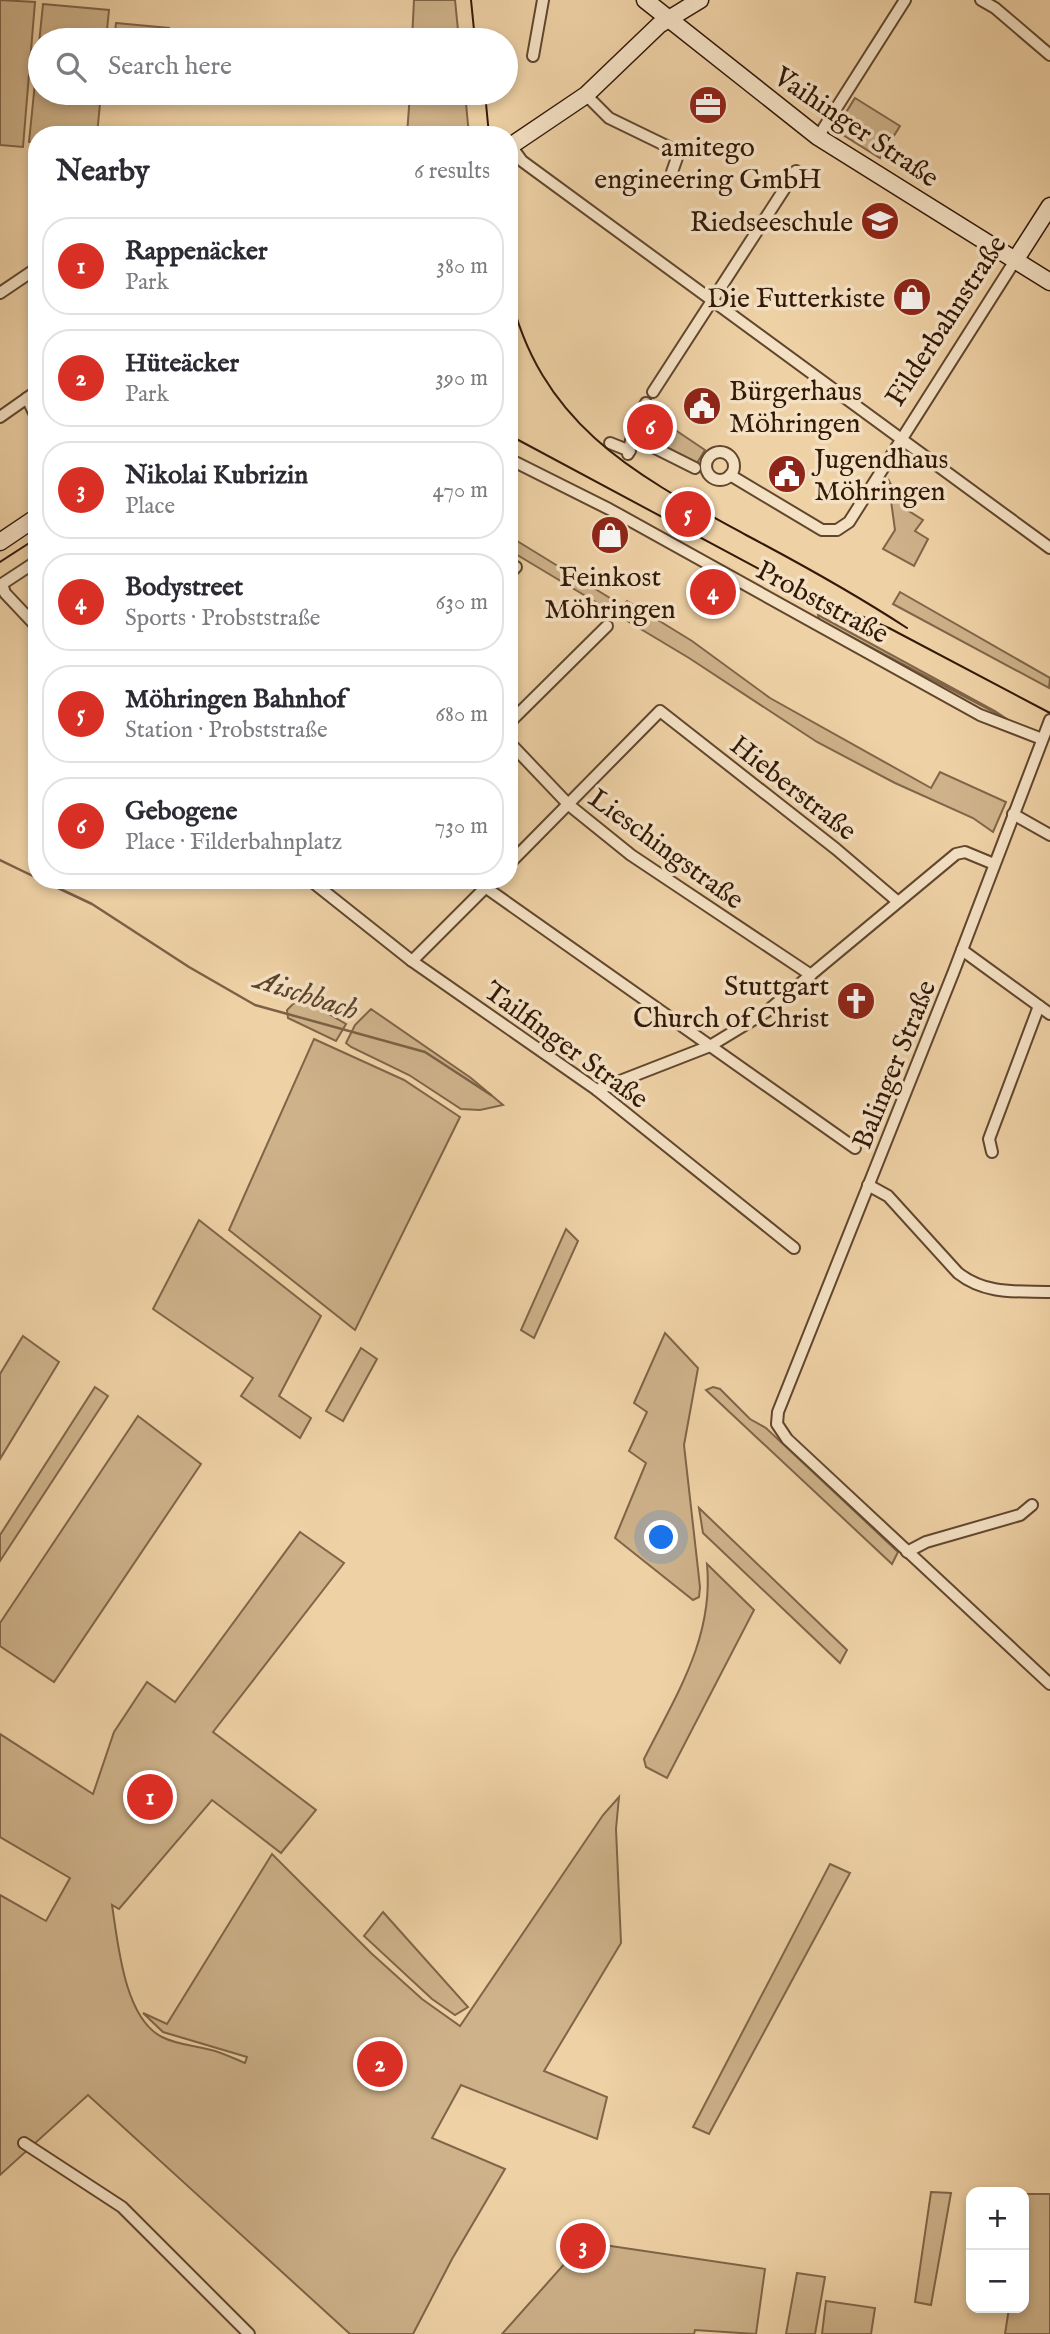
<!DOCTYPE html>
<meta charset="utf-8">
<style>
body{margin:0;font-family:"IM FELL English",serif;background:#f2f2f3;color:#2b2b33}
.controls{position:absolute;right:21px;bottom:21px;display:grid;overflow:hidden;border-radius:14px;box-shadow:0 4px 10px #0003}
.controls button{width:63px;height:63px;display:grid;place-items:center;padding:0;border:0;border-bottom:2px solid #e1e1e2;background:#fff;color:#2b2b33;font:35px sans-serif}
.you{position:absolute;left:662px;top:1538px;width:24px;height:24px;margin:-18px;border:5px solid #fff;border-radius:50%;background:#1a73e8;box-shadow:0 0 0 10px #1a73e833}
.badge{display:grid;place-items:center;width:46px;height:46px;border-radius:50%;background:#d93025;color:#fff;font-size:23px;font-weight:700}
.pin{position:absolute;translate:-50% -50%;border:4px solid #fff;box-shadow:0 2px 7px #0006}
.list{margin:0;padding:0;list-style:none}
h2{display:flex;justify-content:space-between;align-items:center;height:91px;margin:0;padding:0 28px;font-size:30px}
h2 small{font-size:23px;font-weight:400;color:#7c7c81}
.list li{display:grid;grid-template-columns:46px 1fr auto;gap:21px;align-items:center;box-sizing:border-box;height:98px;margin:0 14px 14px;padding:0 14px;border:2px solid #e1e1e2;border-radius:28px}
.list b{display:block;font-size:26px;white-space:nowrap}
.list p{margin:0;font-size:23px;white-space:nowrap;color:#7c7c81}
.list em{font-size:23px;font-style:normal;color:#7c7c81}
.icon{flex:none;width:38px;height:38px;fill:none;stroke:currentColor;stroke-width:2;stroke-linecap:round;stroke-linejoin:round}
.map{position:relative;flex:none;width:1050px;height:2334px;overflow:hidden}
.search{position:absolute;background:#fff;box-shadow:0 4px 10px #0003;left:28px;top:28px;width:490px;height:77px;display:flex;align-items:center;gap:18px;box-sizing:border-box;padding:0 24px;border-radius:38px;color:#7c7c81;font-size:26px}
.panel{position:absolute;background:#fff;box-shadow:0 4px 10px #0003;left:28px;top:126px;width:490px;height:763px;border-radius:28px}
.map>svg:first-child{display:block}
.green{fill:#ceb28a;stroke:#806548;stroke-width:2}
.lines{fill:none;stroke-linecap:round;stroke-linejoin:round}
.stream{stroke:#7c6145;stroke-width:2.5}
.street-casing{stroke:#61462e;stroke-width:14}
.secondary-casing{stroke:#321807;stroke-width:19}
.street{stroke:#f4e1c4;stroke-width:10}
.secondary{stroke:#f4e1c4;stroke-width:16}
.tram{stroke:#321807;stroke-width:2}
.labels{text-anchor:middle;stroke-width:7;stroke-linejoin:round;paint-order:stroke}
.street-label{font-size:28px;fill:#321807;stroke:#f4e1c4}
.poi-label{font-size:28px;fill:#321807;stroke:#f4e1c4;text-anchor:end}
.water-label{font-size:30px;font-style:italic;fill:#5d432b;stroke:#f4e1c4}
</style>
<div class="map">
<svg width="1050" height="2334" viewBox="0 0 1050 2334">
<rect width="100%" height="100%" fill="#eed1a5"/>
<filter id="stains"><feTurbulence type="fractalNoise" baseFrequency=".00286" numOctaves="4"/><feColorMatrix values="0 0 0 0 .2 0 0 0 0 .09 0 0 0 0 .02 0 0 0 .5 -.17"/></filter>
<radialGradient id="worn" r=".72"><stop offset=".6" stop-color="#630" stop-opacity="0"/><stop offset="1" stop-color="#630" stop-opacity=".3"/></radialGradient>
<g class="green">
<polygon points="0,0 35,2 23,147 0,145"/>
<polygon points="414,0 455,0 459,40 412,40"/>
<polygon points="43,4 109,10 106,40 40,40 40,93 101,93 97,135 37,135 37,143 29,142"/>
<polygon points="116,23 169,28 167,40 114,40"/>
<polygon points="410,93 465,93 469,135 407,135"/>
<polygon points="855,98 900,126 880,158 835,130"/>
<path d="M653,415L705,450L697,463C679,453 652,444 645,424Z"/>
<polygon points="888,479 904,508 923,520 915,531 928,539 914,566 883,549 895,530"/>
<polygon points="509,536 623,606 627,601 692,641 770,698 931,788 940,772 1006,802 993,832 973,818 895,783 817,742 689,658 509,550"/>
<polygon points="900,592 1050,678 1049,688 893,604"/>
<polygon points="818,615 995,711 1007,719 819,620"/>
<polygon points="300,997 346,1024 336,1041 288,1018 287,1010"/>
<polygon points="371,1009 471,1078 503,1105 480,1110 461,1109 409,1075 351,1047 346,1043 355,1025"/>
<polygon points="314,1039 404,1080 460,1117 355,1330 229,1230"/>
<polygon points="199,1220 321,1316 279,1396 311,1418 300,1438 241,1396 253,1378 153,1309"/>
<polygon points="566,1229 578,1241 534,1338 521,1330"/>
<polygon points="665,1333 698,1368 684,1445 700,1587 699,1597 693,1600 615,1538 646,1463 629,1451 647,1412 634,1403"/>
<polygon points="23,1336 59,1362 0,1459 0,1374"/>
<polygon points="361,1348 377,1359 343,1421 326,1411"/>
<polygon points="95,1387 108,1396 0,1561 0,1535"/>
<polygon points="713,1387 720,1389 750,1419 766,1428 898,1552 892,1564 706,1390"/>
<polygon points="138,1416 201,1464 54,1682 0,1646 0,1623"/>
<polygon points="699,1508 847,1650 840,1663 703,1533"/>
<path d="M300,1532L344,1563L213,1732L316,1810L281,1853L212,1800L119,1909L112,1905C118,1943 124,2018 162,2037C177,2045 198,2046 215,2051C225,2054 235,2059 245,2063L247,2057L163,2032L143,2013L167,2024L272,1854L371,1953L422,1999L460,2026L603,1815L619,1797L616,1829L621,1943L544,2071L607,2097L597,2139L461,2085L432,2138L505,2169L452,2259L413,2334H350L88,2095L0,2175V1895L46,1921L70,1878L0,1837V1734L93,1794L114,1732L147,1682L175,1702Z"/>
<path d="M707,1564L754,1610L667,1778L646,1767L644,1759C676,1695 714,1638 707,1564Z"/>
<polygon points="830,1864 850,1873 709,2134 693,2127"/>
<polygon points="383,1912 468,2007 455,2015 432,1999 364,1936"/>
<polygon points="931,2192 951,2193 931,2305 915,2302"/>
<polygon points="1026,2194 1050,2194 1050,2334 1005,2334 1009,2308 1024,2308"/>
<polygon points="577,2241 765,2269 756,2334 695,2330 694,2334 502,2334 567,2261"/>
<polygon points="797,2273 825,2277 815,2334 786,2334"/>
<polygon points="826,2301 875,2308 871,2334 822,2334"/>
</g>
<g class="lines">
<g class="stream">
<polyline points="0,860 37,878"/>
<polyline points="41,880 92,904 189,967 255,1005 425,1052 491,1095"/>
</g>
<defs>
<g id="street">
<polyline points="981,0 995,8 1050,55"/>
<polyline points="533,56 543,0"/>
<polyline points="586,95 609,118 679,152 672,172"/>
<polyline points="818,137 905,0"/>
<polyline points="511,146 522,161 1050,548"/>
<polyline points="0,293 37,268"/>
<polyline points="653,392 796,171"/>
<polyline points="27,398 37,419"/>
<polyline points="0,417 37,391"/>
<polyline points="634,427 643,442 695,468"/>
<polyline points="610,443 630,451"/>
<circle cx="720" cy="466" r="14"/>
<polyline points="628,454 634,427 646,403"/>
<polyline points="509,459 609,509 980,715 1042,739"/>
<polyline points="730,475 822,530 837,530 849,522 1016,259"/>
<polyline points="37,561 2,584 5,593 37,627"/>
<polyline points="509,574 516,567"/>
<polyline points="1050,720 954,971 778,1412 777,1424 787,1439 1050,1684"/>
<polyline points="509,723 607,626"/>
<polyline points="509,742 569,805 631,855 811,975"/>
<polyline points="1013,814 1050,835"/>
<polyline points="509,864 660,711 836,849 897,901"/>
<polyline points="310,880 412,961 597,1090 794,1248"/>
<polyline points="475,880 855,1148"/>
<polyline points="962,950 1050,1014"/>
<polyline points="412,961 493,880"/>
<polyline points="597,1090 710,1046 766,1012 956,854 965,852 994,864"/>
<polyline points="992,1152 989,1139 1039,1006"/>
<path d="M868,1185L888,1196L958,1273C986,1295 1017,1291 1050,1292"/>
<polyline points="907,1552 926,1542 1020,1515 1032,1505"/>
<polyline points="24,2143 122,2207 249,2334"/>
</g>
<g id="secondary">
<polyline points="645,0 818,137 1050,282"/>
<polyline points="509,147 586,95 659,25 700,0"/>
<polyline points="1016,259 1050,206"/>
<polyline points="0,542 37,517"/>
</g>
</defs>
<use href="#street" class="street-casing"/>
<use href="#secondary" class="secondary-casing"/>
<use href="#street" class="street"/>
<use href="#secondary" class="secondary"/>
<g class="tram">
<polyline points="471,0 475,40"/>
<polyline points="485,93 489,135"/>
<path d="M509,290C540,425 634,474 746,535C801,564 855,594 907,628"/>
<polyline points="509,435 789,585 889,628 1050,713"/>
<polyline points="0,562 37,538"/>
</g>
</g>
<defs>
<symbol id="office-disc" viewBox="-11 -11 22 22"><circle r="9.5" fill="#8f2418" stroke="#f4e1c4"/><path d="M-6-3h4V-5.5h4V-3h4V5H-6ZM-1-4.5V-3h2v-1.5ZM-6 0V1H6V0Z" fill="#fff"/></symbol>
<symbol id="school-disc" viewBox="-11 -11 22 22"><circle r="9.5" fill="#8f2418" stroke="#f4e1c4"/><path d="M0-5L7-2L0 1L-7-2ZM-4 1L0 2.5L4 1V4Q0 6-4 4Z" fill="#fff"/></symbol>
<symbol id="shop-disc" viewBox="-11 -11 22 22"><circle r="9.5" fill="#8f2418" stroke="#f4e1c4"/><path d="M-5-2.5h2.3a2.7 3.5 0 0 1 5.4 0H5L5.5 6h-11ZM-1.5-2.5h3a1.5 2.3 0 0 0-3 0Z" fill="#fff"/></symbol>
<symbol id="civic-disc" viewBox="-11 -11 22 22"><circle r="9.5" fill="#8f2418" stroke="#f4e1c4"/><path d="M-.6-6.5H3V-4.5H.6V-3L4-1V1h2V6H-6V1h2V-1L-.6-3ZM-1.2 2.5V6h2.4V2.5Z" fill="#fff"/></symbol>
<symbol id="church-disc" viewBox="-11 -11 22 22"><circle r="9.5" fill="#8f2418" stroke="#f4e1c4"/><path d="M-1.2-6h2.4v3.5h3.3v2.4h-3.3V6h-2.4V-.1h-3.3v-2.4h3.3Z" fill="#fff"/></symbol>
</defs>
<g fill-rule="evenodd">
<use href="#office-disc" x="686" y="83" width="44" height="44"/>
<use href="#school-disc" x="858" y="199" width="44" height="44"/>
<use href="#shop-disc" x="890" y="275" width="44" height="44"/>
<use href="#civic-disc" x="680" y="384" width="44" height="44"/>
<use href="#civic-disc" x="765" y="452" width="44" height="44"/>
<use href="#shop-disc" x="588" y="513" width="44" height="44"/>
<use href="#church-disc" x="834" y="979" width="44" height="44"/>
</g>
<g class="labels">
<g class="street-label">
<text transform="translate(857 126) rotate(34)" y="10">Vaihinger Straße</text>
<text transform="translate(945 320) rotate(-57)" y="10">Filderbahnstraße</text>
<text transform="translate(823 601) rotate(28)" y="10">Probststraße</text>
<text transform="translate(794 787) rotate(38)" y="10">Hieberstraße</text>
<text transform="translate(667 848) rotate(36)" y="10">Lieschingstraße</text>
<text transform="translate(567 1044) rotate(36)" y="10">Tailfinger Straße</text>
<text transform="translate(893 1064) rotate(-68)" y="10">Balinger Straße</text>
</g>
<g class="poi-label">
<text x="708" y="156" text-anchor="middle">amitego<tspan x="708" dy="32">engineering GmbH</tspan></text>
<text x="853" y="231">Riedseeschule</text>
<text x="885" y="307">Die Futterkiste</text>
<text x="729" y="400" text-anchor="start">Bürgerhaus<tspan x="729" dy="32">Möhringen</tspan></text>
<text x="814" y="468" text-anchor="start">Jugendhaus<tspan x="814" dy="32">Möhringen</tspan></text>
<text x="610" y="586" text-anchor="middle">Feinkost<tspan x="610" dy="32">Möhringen</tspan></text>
<text x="829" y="995">Stuttgart<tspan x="829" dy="32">Church of Christ</tspan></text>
</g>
<g class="water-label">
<text transform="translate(307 994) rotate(18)" y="10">Aischbach</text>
</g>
</g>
<rect width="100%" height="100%" filter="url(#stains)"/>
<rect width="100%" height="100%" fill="url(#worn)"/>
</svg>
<div class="controls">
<button>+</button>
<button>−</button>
</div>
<div class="you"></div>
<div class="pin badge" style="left:150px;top:1797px">1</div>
<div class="pin badge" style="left:380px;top:2064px">2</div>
<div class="pin badge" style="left:583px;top:2246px">3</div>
<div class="pin badge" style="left:713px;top:592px">4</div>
<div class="pin badge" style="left:688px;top:514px">5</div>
<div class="pin badge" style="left:650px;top:427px">6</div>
<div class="search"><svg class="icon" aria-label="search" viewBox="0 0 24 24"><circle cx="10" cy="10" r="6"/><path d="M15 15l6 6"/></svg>Search here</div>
<section class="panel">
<h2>Nearby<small>6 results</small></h2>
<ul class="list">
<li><span class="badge">1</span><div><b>Rappenäcker</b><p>Park</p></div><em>380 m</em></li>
<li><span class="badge">2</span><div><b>Hüteäcker</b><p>Park</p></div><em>390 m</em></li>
<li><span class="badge">3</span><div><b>Nikolai Kubrizin</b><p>Place</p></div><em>470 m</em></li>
<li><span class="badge">4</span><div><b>Bodystreet</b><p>Sports · Probststraße</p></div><em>630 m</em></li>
<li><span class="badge">5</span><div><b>Möhringen Bahnhof</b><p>Station · Probststraße</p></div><em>680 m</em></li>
<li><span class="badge">6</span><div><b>Gebogene</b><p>Place · Filderbahnplatz</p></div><em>730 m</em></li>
</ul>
</section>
</div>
